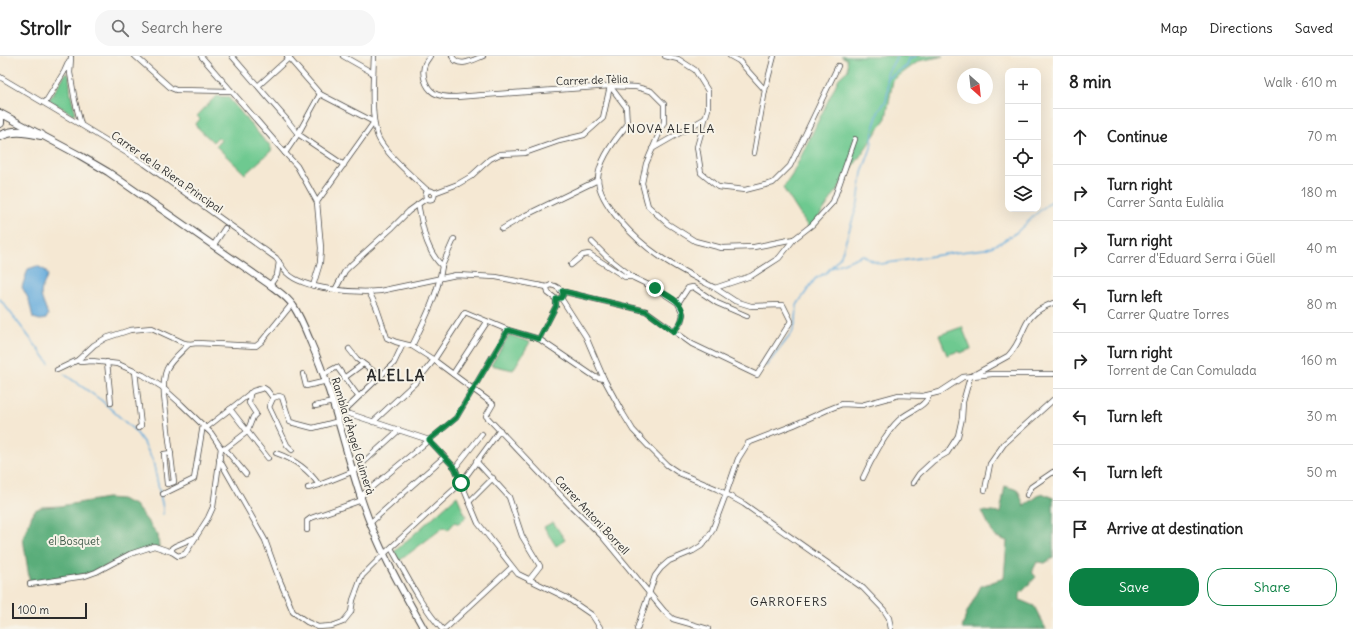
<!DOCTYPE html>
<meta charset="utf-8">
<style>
body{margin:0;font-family:Delius,sans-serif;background:#f6f6f6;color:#222}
.controls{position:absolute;right:12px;top:12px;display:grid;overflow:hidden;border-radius:8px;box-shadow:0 4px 16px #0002}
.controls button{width:36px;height:36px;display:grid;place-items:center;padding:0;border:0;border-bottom:1px solid #e0e0e0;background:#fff;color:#222;font:20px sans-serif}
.compass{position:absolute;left:957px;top:12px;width:36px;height:36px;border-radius:50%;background:#fff;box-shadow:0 4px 16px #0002;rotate:153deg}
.scale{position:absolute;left:12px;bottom:10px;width:75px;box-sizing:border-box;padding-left:4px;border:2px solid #2b2b2b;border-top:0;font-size:11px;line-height:14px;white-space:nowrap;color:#2b2b2b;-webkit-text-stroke:3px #f7f3e8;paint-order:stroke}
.stop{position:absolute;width:12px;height:12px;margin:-9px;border:3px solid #0b8043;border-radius:50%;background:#fff}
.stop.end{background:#0b8043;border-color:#fff;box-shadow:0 1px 4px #0008}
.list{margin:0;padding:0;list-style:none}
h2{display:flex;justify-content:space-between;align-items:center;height:52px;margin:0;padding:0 16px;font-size:17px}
h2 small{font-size:13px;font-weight:400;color:#767676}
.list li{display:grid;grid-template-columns:26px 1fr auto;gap:12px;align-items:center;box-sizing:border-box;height:56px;padding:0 16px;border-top:1px solid #e0e0e0}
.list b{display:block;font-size:15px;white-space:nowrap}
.list p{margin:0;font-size:13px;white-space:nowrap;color:#767676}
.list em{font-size:13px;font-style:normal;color:#767676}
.actions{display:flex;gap:8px;padding:12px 16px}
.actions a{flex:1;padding:9px 0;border:1px solid #0b8043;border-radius:16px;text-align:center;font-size:14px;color:#0b8043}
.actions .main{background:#0b8043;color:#fff}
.icon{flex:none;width:22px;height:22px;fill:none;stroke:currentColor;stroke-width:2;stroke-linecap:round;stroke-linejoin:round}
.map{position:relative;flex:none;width:1053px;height:573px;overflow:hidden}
header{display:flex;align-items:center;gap:24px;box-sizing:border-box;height:56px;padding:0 20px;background:#fff;border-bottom:1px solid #e0e0e0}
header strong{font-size:19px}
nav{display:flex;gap:22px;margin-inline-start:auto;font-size:14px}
.search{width:280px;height:36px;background:#f6f6f6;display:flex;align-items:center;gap:10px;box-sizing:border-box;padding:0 14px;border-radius:16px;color:#767676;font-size:15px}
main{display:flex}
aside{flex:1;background:#fff}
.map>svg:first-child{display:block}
.green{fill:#6ec990;stroke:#4c7a5e}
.forest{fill:#5aad7a;stroke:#426c52}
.water{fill:#66acdc;stroke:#486c84}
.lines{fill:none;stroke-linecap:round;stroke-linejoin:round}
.stream{stroke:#66acdc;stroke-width:1.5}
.street-casing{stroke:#494744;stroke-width:6}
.secondary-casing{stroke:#494744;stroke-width:8}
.highway-casing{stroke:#494744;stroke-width:10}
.street{stroke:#fff;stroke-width:4.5}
.secondary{stroke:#fff;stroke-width:6}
.highway{stroke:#fff;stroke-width:8}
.route{stroke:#0b8043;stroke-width:5}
.labels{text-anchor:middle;stroke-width:4;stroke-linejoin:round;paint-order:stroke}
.street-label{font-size:11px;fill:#2b2b2b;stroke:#f7f3e8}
.park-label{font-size:11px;fill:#3f5a49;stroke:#f7f3e8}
.neighbourhood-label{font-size:12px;letter-spacing:1px;fill:#2b2b2b;stroke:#f7f3e8}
.district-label{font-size:15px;font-weight:bold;letter-spacing:1px;fill:#2b2b2b;stroke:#f7f3e8}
</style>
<header>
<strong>Strollr</strong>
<div class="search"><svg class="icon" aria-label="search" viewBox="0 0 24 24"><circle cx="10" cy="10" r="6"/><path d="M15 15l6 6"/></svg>Search here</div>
<nav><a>Map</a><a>Directions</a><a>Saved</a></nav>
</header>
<main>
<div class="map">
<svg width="1053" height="573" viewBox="0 0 1053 573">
<rect width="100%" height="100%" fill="#f7f3e8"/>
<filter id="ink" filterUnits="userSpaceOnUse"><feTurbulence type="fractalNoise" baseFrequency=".025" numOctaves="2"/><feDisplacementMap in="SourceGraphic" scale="8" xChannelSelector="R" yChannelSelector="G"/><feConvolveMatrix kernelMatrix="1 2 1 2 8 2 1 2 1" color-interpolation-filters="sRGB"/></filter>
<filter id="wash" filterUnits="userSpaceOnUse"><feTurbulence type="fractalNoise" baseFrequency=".012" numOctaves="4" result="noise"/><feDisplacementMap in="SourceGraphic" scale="16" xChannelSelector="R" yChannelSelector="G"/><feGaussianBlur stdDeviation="0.9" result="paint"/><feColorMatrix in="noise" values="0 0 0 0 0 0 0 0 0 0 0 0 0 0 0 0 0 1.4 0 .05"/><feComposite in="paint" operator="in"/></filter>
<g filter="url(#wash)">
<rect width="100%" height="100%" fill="#f5e8d3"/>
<g class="green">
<polygon points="841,0 944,0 919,5 893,24 886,62 810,174 783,132 792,119 839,22 848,14 847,3"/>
<polygon points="66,17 69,19 71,40 75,54 74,59 49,44"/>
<polygon points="216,40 228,41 264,84 271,90 270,92 272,93 271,95 245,118 216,90 221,84 218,81 213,86 195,69 200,63 197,60"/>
<polygon points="962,271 971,293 960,297 959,295 947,299 939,279"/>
<polygon points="509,279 530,286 513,314 491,309"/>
<polygon points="457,440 466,461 459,468 455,466 448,474 444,471 399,505 394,496"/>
<polygon points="553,466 565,484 556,490 544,471"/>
</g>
<g class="forest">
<polygon points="1005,430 1018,434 1024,450 1042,437 1053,442 1053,502 1045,507 1037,506 1032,516 1036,521 1020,538 1020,544 1034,550 1046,573 962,573 966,558 981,530 1004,522 1007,485 994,480 982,455 1000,457"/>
<polygon points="107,442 121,443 135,449 158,479 159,491 130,498 96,516 30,528 23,482 32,459 35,454 42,451 60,450"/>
</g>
<path class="water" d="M37,210L45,214L48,220C37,239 41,239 48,259L46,263L40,264L33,262L29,244L22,231L28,213Z"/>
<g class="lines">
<g class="stream">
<polyline points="887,23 907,10 909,3 916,0"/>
<polyline points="831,212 863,199 870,204 881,208 952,197 985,193 1000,187 1017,176 1036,158 1053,144"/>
<polyline points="0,243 49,307"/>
<polyline points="766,310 792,277 796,265 797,249 815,223 827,216 841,200 858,147 862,117 871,92 874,70 879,54 886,45 888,34 887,18 897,0"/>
<polyline points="64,318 101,344 136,376 145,389 153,405 163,452 163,458"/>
</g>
</g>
</g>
<g filter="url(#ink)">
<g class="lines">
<defs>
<g id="street">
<polyline points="135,0 171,32 176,34 231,35"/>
<polyline points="201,0 285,97 297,110 317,146 321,192 320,207 313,230"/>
<polyline points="232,0 287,64 298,78 344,109"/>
<polyline points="287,0 320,38 374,66"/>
<polyline points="343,0 373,17"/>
<path d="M374,0C373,21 370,65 379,83C387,99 414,122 428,135"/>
<path d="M430,0C429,2 426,5 425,8C421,17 425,31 434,37C440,41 448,41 456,41L610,30L636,31L651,35L664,48V66L646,108L642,127L648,150L668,168L695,185L722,192L754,191L794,183L812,169L833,146L855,83"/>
<path d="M452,0C458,13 473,4 483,0"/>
<polyline points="665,0 678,3 695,14 708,35 708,53 697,91 701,117 718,131 745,134 773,127 790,110 838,10"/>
<polyline points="730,0 739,5 765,34"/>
<polyline points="71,1 70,17 75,45 81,69"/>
<path d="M0,21L81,69L145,108L276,202C280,207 283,213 287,217C304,234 357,237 380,235L456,219L496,221L547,231"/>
<polyline points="258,30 290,1"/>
<polyline points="45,47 64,16 69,5"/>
<polyline points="652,93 704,63"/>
<polyline points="285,97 298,78 320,38"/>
<polyline points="754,97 765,34 774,0"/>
<circle cx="430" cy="139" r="4.5"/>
<path d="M434,137L458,128L470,121L490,103L500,98L525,97L559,85L584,79L603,62L610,30L626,51L627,69C616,82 599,104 598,122C598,148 638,186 659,200C676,212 696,222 715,232L751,220L779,202L794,183"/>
<polyline points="317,146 374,66"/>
<polyline points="502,173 526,159 598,124"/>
<polyline points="592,186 606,200 634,222 655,232 678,247 688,232 693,231 717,247 747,260"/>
<polyline points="213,190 225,172"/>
<polyline points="571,209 583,199 589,198 625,221 633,221"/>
<polyline points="442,210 454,183"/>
<polyline points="270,229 277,219 279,206"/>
<path d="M551,229C557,230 561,233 563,239L561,242L556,243L548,237L547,231Z"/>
<polyline points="335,234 345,215 351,209 393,171 409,155 427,142"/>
<polyline points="561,235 646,255 692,288 757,319 791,265 783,249 751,250 735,245 715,232"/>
<polyline points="369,236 376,250 387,282 396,286 412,290 434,304 493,348 486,360 570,449 602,480 664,555 673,563 708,573"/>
<polyline points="561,242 586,281 604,323 622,356 633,374 650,392 667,409 679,417 717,433 744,448 863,532 884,554 889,562 891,573"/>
<polyline points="674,275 681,266 683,258 678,247"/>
<polyline points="539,283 556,250 556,243"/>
<path d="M412,290C424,265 438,239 442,210C425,193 423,171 418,148"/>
<polyline points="349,293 357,303 380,320"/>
<polyline points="78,304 80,306 92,305 118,308 143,319 162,331 181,348 211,377 221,392"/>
<polyline points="107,306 111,347"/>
<polyline points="57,314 78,304 94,289 106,282 130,274 152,272 184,287 189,288 197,287 256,290 261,286 292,248"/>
<polyline points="135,315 141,370 138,372"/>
<polyline points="303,318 306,330 327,325"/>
<polyline points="324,318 337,311 358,340"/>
<polyline points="453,318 487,266"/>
<polyline points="344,322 363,308"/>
<polyline points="273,342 279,340 282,341 290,366 313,372 339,365"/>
<polyline points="315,350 333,346"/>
<polyline points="230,353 268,402"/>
<polyline points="336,357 350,358 429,384 455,412 478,467 518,518 567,542 592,559 601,573"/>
<polyline points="342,357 394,307 403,288"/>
<polyline points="373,366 417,325 434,304 465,256 508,274 539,283 595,321 604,323"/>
<polyline points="206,372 253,335 264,332 267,334 273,342 269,351 287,389 292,394"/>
<polyline points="221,392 225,393 247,376 253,361 256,358 249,347 250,337"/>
<polyline points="225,393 246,418"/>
<path d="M171,397L164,398L167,428L174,426L164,340C162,310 169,308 189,288"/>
<path d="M276,397C293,403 309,414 319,429L354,415L399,374"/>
<polyline points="219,403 265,484 278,520 293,556 307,566 318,571 332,570 343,566 351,556 353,544 362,520 384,498 461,427 500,374"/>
<polyline points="476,405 509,441 522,480 540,510 529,524"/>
<polyline points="455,412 482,378"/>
<path d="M863,422C870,406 886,376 899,364C907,356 927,350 929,339"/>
<path d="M913,427L919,418L933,405L947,397L958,380L962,362L963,346L970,321L1008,300C1029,278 1017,261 1053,247"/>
<polyline points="308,432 319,429"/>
<polyline points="985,434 990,408 1004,388 1053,344"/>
<polyline points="163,438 194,423 203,369"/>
<polyline points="1027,439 1031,431 1053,416"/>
<polyline points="361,440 456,362 508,274"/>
<polyline points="469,446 493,422"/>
<polyline points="370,467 444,401"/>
<polyline points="307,474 307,465 311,462 362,444"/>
<polyline points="196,481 175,490 172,492 172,496 178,500 185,498 208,462 213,451 221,392"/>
<path d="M391,492C407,520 421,549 442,573"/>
<polyline points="30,528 85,520 96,516 130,498 154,490 172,496"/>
<polyline points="445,573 512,511"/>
<polyline points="637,573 655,520 661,512 669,505 693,495 701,490 707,483 712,475 726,438 738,403 748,387 794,369 827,354 842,348 862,349 899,339 923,340 940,336 963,321 992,318 1053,318"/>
</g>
<path id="secondary" d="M0,57L79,99L108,116L270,229C278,235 289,242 294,251C301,262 306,275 311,287C334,339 344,392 362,445C377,490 401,532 424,573"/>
<g id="highway">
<polyline points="0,61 0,67"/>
<path d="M0,80C14,73 26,76 41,79"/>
</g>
</defs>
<use href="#street" class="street-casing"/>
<use href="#secondary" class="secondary-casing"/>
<use href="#highway" class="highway-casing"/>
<use href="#street" class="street"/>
<use href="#secondary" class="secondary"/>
<use href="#highway" class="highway"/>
</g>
</g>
<g class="lines" filter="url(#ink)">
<path class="route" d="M461,427L455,412L429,384L456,362L508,274L539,283L556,250V243L561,242L563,239L562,235L646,255L674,276C677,271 683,265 683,258C683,245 665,238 655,232"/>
</g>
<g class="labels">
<g class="street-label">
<text transform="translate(592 24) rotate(-2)" y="4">Carrer de Tèlia</text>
<text transform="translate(167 116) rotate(35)" y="4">Carrer de la Riera Principal</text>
<text transform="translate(353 380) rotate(73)" y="4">Rambla d'Àngel Guimerà</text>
<text transform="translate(592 459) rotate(47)" y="4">Carrer Antoni Borrell</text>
</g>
<g class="park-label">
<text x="74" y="489">el Bosquet</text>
</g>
<g class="neighbourhood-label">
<text x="671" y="77">NOVA ALELLA</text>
<text x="789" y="550">GARROFERS</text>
</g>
<g class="district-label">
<text x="396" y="325">ALELLA</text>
</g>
</g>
</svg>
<div class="controls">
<button>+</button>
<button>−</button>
<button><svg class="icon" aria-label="locate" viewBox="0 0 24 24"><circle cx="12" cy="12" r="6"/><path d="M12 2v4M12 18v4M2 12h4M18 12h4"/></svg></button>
<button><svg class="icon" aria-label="layers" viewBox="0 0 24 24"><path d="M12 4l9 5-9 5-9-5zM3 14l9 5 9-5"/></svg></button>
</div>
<svg class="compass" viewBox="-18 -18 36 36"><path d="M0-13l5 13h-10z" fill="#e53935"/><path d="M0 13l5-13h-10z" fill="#767676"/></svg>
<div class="scale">100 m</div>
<div class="stop" style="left:461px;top:427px"></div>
<div class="stop end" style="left:655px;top:232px"></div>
</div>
<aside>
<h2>8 min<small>Walk · 610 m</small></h2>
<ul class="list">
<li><svg class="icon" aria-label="ahead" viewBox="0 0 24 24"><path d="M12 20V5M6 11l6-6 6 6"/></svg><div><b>Continue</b></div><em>70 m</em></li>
<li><svg class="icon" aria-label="right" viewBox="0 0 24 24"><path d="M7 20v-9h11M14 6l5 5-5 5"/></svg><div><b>Turn right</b><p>Carrer Santa Eulàlia</p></div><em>180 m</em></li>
<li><svg class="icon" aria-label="right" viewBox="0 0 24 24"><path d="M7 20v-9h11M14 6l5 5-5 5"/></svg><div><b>Turn right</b><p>Carrer d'Eduard Serra i Güell</p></div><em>40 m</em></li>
<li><svg class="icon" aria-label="left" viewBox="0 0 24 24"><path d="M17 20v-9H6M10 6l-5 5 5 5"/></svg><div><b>Turn left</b><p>Carrer Quatre Torres</p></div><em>80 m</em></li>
<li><svg class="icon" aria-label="right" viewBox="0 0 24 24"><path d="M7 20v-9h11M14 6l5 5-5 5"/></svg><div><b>Turn right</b><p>Torrent de Can Comulada</p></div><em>160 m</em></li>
<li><svg class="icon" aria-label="left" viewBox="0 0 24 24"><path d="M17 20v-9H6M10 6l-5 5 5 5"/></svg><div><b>Turn left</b></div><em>30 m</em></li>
<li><svg class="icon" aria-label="left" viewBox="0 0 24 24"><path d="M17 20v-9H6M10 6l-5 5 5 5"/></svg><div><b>Turn left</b></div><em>50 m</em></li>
<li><svg class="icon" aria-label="arrive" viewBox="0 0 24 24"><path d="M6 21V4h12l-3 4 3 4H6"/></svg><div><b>Arrive at destination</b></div></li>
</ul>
<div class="actions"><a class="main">Save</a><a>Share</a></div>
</aside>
</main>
